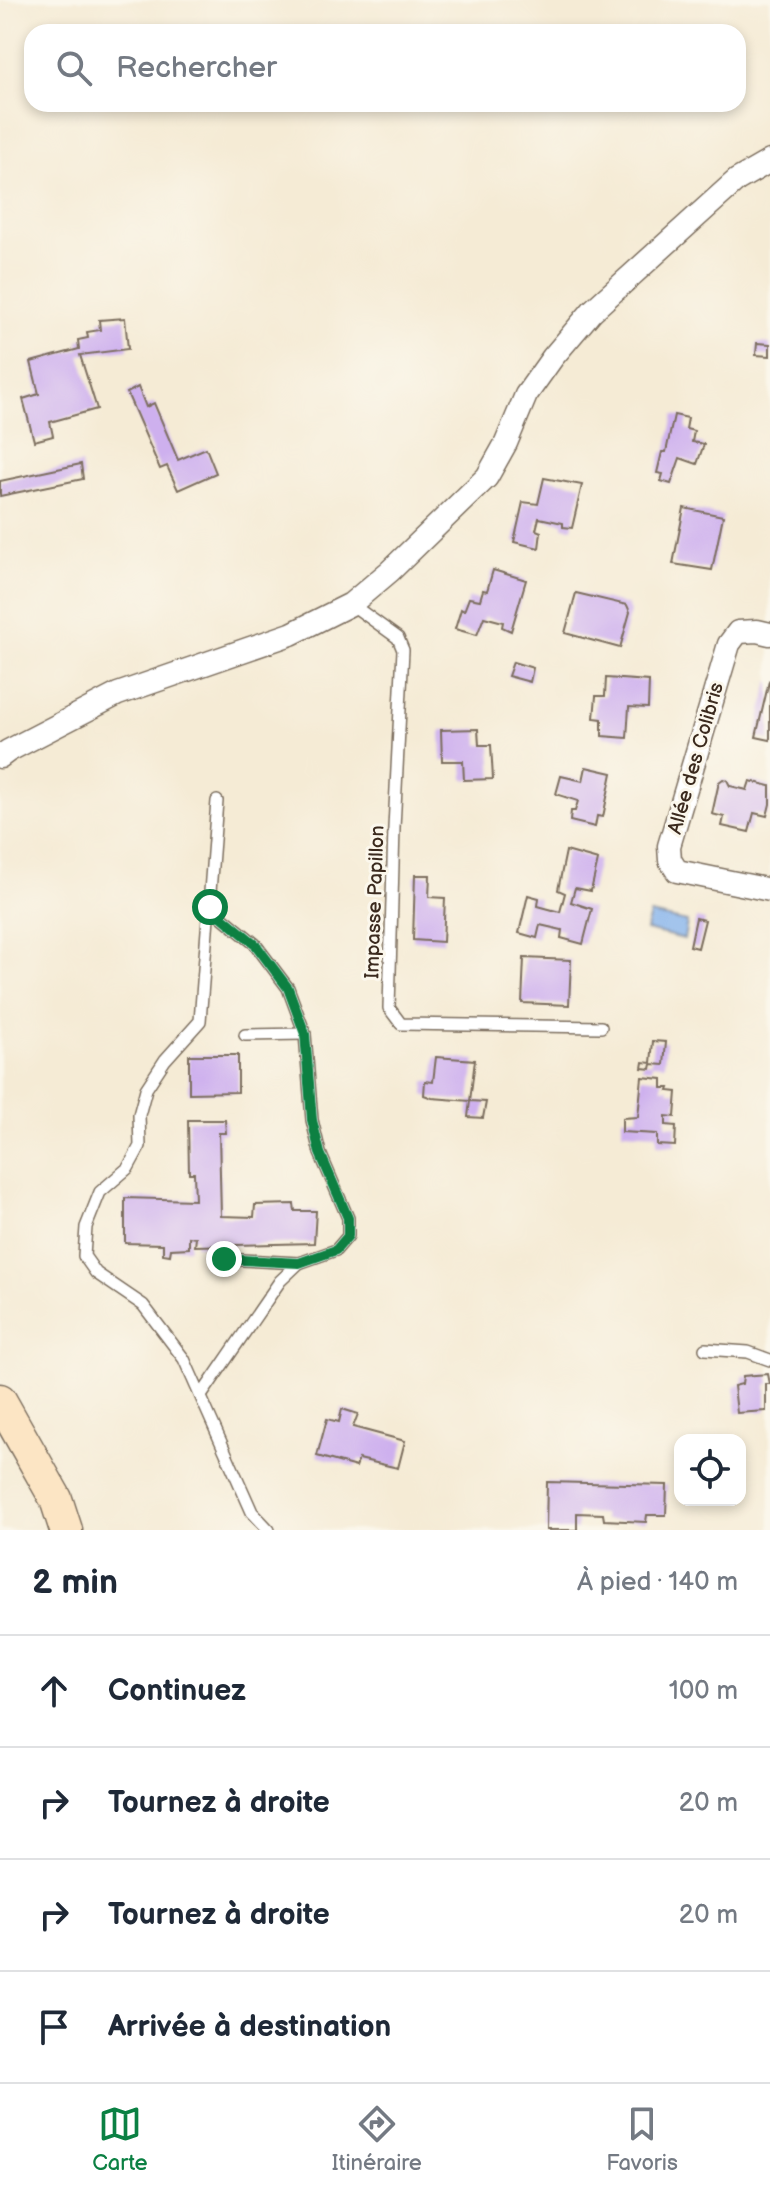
<!DOCTYPE html>
<html lang="fr">
<meta charset="utf-8">
<style>
body{margin:0;font-family:"Balsamiq Sans",sans-serif;background:#f6f6f7;color:#1f2937}
.controls{position:absolute;right:24px;bottom:24px;display:grid;overflow:hidden;border-radius:16px;box-shadow:0 4px 12px #0003}
.controls button{width:72px;height:72px;display:grid;place-items:center;padding:0;border:0;border-bottom:2px solid #e0e1e3;background:#fff;color:#1f2937;font:40px sans-serif}
.stop{position:absolute;width:24px;height:24px;margin:-18px;border:6px solid #0b8043;border-radius:50%;background:#fff}
.stop.end{background:#0b8043;border-color:#fff;box-shadow:0 2px 8px #0008}
.list{margin:0;padding:0;list-style:none}
h2{display:flex;justify-content:space-between;align-items:center;height:104px;margin:0;padding:0 32px;font-size:34px}
h2 small{font-size:26px;font-weight:400;color:#747a83}
.list li{display:grid;grid-template-columns:52px 1fr auto;gap:24px;align-items:center;box-sizing:border-box;height:112px;padding:0 32px;border-top:2px solid #e0e1e3}
.list b{display:block;font-size:30px;white-space:nowrap}
.list em{font-size:26px;font-style:normal;color:#747a83}
.icon{flex:none;width:44px;height:44px;fill:none;stroke:currentColor;stroke-width:2;stroke-linecap:round;stroke-linejoin:round}
.map{position:relative;flex:none;width:770px;height:1530px;overflow:hidden}
.search{position:absolute;background:#fff;box-shadow:0 4px 12px #0003;left:24px;right:24px;top:24px;height:88px;display:flex;align-items:center;gap:20px;box-sizing:border-box;padding:0 28px;border-radius:24px;color:#747a83;font-size:30px}
.sheet{height:552px;background:#fff}
nav{display:flex;justify-content:space-around;align-items:center;box-sizing:border-box;height:112px;border-top:2px solid #e0e1e3;background:#fff;font-size:22px;color:#747a83}
nav a{display:grid;justify-items:center;gap:4px}
nav .on{color:#0b8043}
.map>svg:first-child{display:block}
.water{fill:#82b1ec;stroke:#5e6e85;stroke-width:2}
.building{fill:#ceb0ee}
.lines{fill:none;stroke-linecap:round;stroke-linejoin:round}
.lane-casing{stroke:#7c6e5e;stroke-width:14}
.street-casing{stroke:#7c6e5e;stroke-width:25}
.secondary-casing{stroke:#7c6e5e;stroke-width:35}
.lane{stroke:#fff;stroke-width:11}
.street{stroke:#fff;stroke-width:22}
.secondary{stroke:#fce5c4;stroke-width:32}
.route{stroke:#0b8043;stroke-width:10}
.labels{text-anchor:middle;stroke-width:6;stroke-linejoin:round;paint-order:stroke}
.street-label{font-size:20px;fill:#3b2a1e;stroke:#fbf7ec}
</style>
<div class="map">
<svg width="770" height="1530" viewBox="0 0 770 1530">
<rect width="100%" height="100%" fill="#fbf7ec"/>
<filter id="ink" filterUnits="userSpaceOnUse"><feTurbulence type="fractalNoise" baseFrequency=".0125" numOctaves="2"/><feDisplacementMap in="SourceGraphic" scale="16" xChannelSelector="R" yChannelSelector="G"/><feConvolveMatrix kernelMatrix="1 2 1 2 8 2 1 2 1" color-interpolation-filters="sRGB"/></filter>
<filter id="wash" filterUnits="userSpaceOnUse"><feTurbulence type="fractalNoise" baseFrequency=".006" numOctaves="4" result="noise"/><feDisplacementMap in="SourceGraphic" scale="32" xChannelSelector="R" yChannelSelector="G"/><feGaussianBlur stdDeviation="1.8" result="paint"/><feColorMatrix in="noise" values="0 0 0 0 0 0 0 0 0 0 0 0 0 0 0 0 0 1.4 0 .05"/><feComposite in="paint" operator="in"/></filter>
<g filter="url(#wash)">
<rect width="100%" height="100%" fill="#f5ebd5"/>
<polygon class="water" points="650,914 687,922 684,939 646,930"/>
<g id="blocks">
<g class="building">
<polygon points="125,318 128,349 80,355 97,409 50,422 53,436 34,441 23,399 39,394 31,362 79,349 78,340 88,338 87,332 100,330 99,320"/>
<polygon points="757,343 770,344 770,356 756,355"/>
<polygon points="138,387 146,407 154,403 178,460 206,448 216,473 178,490 167,466 160,469 127,393"/>
<polygon points="674,415 688,418 686,429 694,431 692,442 704,444 697,464 680,458 671,484 661,481 663,474 657,473 662,452 666,452"/>
<polygon points="81,464 83,479 0,496 0,481"/>
<polygon points="544,478 582,485 572,528 563,527 563,523 539,518 536,530 541,532 539,548 514,542 523,502 538,504"/>
<polygon points="684,508 723,516 712,570 673,564"/>
<polygon points="493,570 526,580 511,631 502,627 503,622 484,617 477,635 455,629 461,609 464,611 469,598 480,600 483,590 487,591"/>
<polygon points="576,593 627,605 630,612 620,648 565,633"/>
<polygon points="513,662 533,668 530,682 508,676"/>
<polygon points="606,678 649,681 648,708 629,707 627,738 602,736 602,719 594,718 596,696 605,696"/>
<polygon points="769,681 770,682 770,740 756,737"/>
<polygon points="478,729 479,745 491,745 493,779 464,780 463,761 442,761 441,730"/>
<polygon points="586,767 612,773 603,817 597,816 595,827 570,821 571,811 575,811 578,801 556,794 561,776 583,781"/>
<polygon points="723,779 727,780 730,786 747,790 750,781 770,786 770,804 767,816 754,813 749,832 722,826 724,817 712,814 719,782"/>
<polygon points="566,851 598,860 591,891 575,888 571,902 592,909 583,944 561,938 562,930 540,925 537,938 519,933 528,895 539,898 538,906 560,912 565,893 558,890"/>
<polygon points="415,875 430,875 429,897 445,898 443,942 413,940"/>
<polygon points="696,918 705,920 698,948 690,946"/>
<polygon points="524,958 571,960 569,1005 522,1003"/>
<polygon points="653,1041 666,1042 664,1065 652,1064 651,1069 642,1068 643,1062 651,1063"/>
<polygon points="189,1055 238,1055 238,1092 189,1093"/>
<polygon points="436,1057 475,1060 470,1101 432,1098 424,1095 425,1081 433,1082"/>
<polygon points="642,1077 662,1079 662,1088 669,1088 668,1091 677,1092 675,1117 666,1116 666,1125 676,1126 675,1146 657,1145 657,1134 622,1132 622,1118 638,1117"/>
<polygon points="470,1101 486,1102 483,1118 468,1117"/>
<polygon points="188,1120 225,1120 226,1133 219,1133 221,1216 254,1217 255,1205 294,1204 295,1211 316,1211 314,1243 195,1246 196,1238 189,1237 189,1248 171,1249 170,1255 163,1254 163,1244 125,1243 125,1198 195,1200 194,1173 189,1173"/>
<polygon points="768,1374 770,1384 766,1384 766,1411 737,1413 734,1386 742,1384 743,1376"/>
<polygon points="342,1409 358,1414 353,1427 405,1441 398,1468 359,1459 356,1467 317,1456 327,1419 339,1422"/>
<polygon points="547,1482 667,1485 666,1515 647,1515 646,1522 604,1520 603,1514 577,1513 577,1530 546,1530"/>
</g>
</g>
</g>
<g filter="url(#ink)">
<use href="#blocks" fill-opacity="0" stroke="#7c6e5e" stroke-width="2"/>
<g class="lines">
<defs>
<g id="lane">
<polyline points="351,604 398,638 403,650 394,828 389,1008 401,1024 601,1027"/>
<polyline points="217,801 200,1021 165,1060 146,1089 139,1115 140,1146 128,1168 100,1192 86,1227 84,1256 96,1273 143,1305 184,1359 252,1512 269,1530"/>
<polyline points="245,1035 305,1034"/>
<polyline points="224,1259 299,1263"/>
<polyline points="705,1349 748,1352 770,1360"/>
<polyline points="201,1396 280,1281 299,1263 336,1250 348,1236 348,1218 320,1153 312,1120 305,1034 288,988 255,944 210,907"/>
</g>
<g id="street">
<polyline points="770,634 757,631 738,632 729,644 669,846 670,860 677,871 770,890"/>
<polyline points="0,757 8,751 118,694 291,634 351,604 390,571 487,477 506,443 526,395 553,357 592,311 737,180 770,161"/>
</g>
<polyline id="secondary" points="0,1400 56,1499 66,1530"/>
</defs>
<use href="#lane" class="lane-casing"/>
<use href="#street" class="street-casing"/>
<use href="#secondary" class="secondary-casing"/>
<use href="#lane" class="lane"/>
<use href="#street" class="street"/>
<use href="#secondary" class="secondary"/>
</g>
</g>
<g class="lines" filter="url(#ink)">
<polyline class="route" points="210,907 255,944 288,988 305,1034 312,1120 320,1153 348,1218 348,1236 336,1250 299,1263 224,1259"/>
</g>
<g class="labels">
<g class="street-label">
<text transform="translate(695 758) rotate(-74)" y="7">Allée des Colibris</text>
<text transform="translate(374 902) rotate(-88)" y="7">Impasse Papillon</text>
</g>
</g>
</svg>
<div class="controls">
<button><svg class="icon" aria-label="locate" viewBox="0 0 24 24"><circle cx="12" cy="12" r="6"/><path d="M12 2v4M12 18v4M2 12h4M18 12h4"/></svg></button>
</div>
<div class="stop" style="left:210px;top:907px"></div>
<div class="stop end" style="left:224px;top:1259px"></div>
<div class="search"><svg class="icon" aria-label="search" viewBox="0 0 24 24"><circle cx="10" cy="10" r="6"/><path d="M15 15l6 6"/></svg>Rechercher</div>
</div>
<section class="sheet">
<h2>2 min<small>À pied · 140 m</small></h2>
<ul class="list">
<li><svg class="icon" aria-label="ahead" viewBox="0 0 24 24"><path d="M12 20V5M6 11l6-6 6 6"/></svg><div><b>Continuez</b></div><em>100 m</em></li>
<li><svg class="icon" aria-label="right" viewBox="0 0 24 24"><path d="M7 20v-9h11M14 6l5 5-5 5"/></svg><div><b>Tournez à droite</b></div><em>20 m</em></li>
<li><svg class="icon" aria-label="right" viewBox="0 0 24 24"><path d="M7 20v-9h11M14 6l5 5-5 5"/></svg><div><b>Tournez à droite</b></div><em>20 m</em></li>
<li><svg class="icon" aria-label="arrive" viewBox="0 0 24 24"><path d="M6 21V4h12l-3 4 3 4H6"/></svg><div><b>Arrivée à destination</b></div></li>
</ul>
</section>
<nav>
<a class="on"><svg class="icon" aria-label="map" viewBox="0 0 24 24"><path d="M3 6l6-2 6 2 6-2v14l-6 2-6-2-6 2zM9 4v14M15 6v14"/></svg>Carte</a>
<a><svg class="icon" aria-label="directions" viewBox="0 0 24 24"><path d="M12 3l9 9-9 9-9-9zM9 14v-3h6M13 9l2 2-2 2"/></svg>Itinéraire</a>
<a><svg class="icon" aria-label="saved" viewBox="0 0 24 24"><path d="M7 4h10v16l-5-4-5 4z"/></svg>Favoris</a>
</nav>
